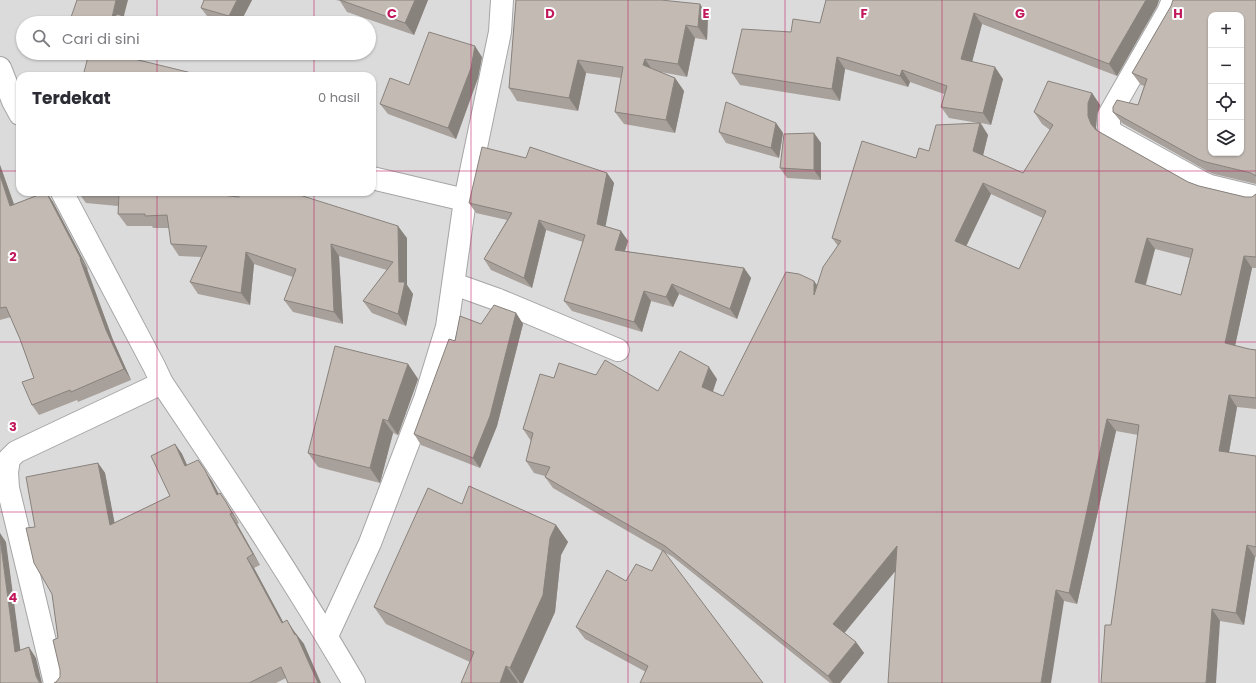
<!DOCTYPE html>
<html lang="id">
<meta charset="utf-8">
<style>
body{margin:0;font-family:Poppins,sans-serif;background:#f2f2f3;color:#2b2b33}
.controls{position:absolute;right:12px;top:12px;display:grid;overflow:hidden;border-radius:8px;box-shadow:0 1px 3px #0004}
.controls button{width:36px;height:36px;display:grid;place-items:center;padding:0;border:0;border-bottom:1px solid #e1e1e2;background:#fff;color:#2b2b33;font:20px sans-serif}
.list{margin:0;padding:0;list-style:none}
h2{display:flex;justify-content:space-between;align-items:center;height:52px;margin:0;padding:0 16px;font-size:17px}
h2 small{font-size:13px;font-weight:400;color:#7c7c81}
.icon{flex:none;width:22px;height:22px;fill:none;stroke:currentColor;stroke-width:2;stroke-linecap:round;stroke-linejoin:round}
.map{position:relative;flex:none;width:1256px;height:683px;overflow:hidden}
.search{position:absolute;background:#fff;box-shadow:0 1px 3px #0004;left:16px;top:16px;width:360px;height:44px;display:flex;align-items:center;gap:10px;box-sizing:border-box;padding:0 14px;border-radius:22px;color:#7c7c81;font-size:15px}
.panel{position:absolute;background:#fff;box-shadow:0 1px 3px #0004;left:16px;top:72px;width:360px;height:124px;border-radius:12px}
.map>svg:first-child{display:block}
.residential{fill:#dcdbdb;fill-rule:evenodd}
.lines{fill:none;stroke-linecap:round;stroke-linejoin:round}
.minor-casing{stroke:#a5a5a5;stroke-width:24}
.tertiary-casing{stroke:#a5a5a5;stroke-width:24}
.minor{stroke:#fff;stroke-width:22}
.tertiary{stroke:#fff;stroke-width:22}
.wall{fill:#a8a09a;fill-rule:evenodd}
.shaded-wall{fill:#88827d}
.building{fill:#c3bab3;stroke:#88827d;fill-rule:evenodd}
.grid{fill:none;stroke:#c2185b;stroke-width:1;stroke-opacity:0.55}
.grid-label{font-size:13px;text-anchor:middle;font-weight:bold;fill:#c2185b;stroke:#fff;stroke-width:4;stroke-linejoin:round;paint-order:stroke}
</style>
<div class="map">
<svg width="1256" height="683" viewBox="0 0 1256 683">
<rect width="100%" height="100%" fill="#efebe4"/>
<path class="residential" d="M0,0H1256V683H0ZM1211,15H1241V153H1211ZM23,23H369V53H23ZM20,76H372V192H20Z"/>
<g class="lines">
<defs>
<g id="minor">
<polyline points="1173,0 1168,12 1109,115 1109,128 1114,134 1201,182 1210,186 1256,197"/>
<polyline points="372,178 465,200"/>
<polyline points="454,284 496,299 618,350"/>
<polyline points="327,636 370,543 425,399 447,327 465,200 500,32 502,0"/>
<polyline points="55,683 8,488 7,472 9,459 16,452 162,383"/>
</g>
<g id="tertiary">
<polyline points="0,68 13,101 20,114"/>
<path d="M62,192L154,366L162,383C228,481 294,580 354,683"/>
</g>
</defs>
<use href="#minor" class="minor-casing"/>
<use href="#tertiary" class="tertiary-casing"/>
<use href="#minor" class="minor"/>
<use href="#tertiary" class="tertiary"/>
</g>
<g class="wall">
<polygon points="252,0 240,23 219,23 210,20 201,8"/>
<polygon points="336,0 428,0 414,35 347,12 340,1"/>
<polygon points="516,0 708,16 707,40 695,38 687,77 661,72 675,78 684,91 675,133 624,124 615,112 621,78 586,73 578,111 517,101 509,88"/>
<path d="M826,0H1159L1157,6L1117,76L982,24L972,61L1003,79L991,125L981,123L988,135L983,156L1023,173L1050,130L1042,124L1034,112L1092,93L1100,105L1097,115L1096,128L1098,131L1188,182L1199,186L1245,197H1252L1256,194V268H1252L1235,346L1249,349L1256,350V409L1237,407L1229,453L1256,456V557H1255L1244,625L1220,621L1111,625L1138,435L1116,431L1077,604L1064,601L896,570L844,633L856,642L864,653L840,683H830L673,557L664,552L763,683L646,672L585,639L576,627L626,581L652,571L662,551L553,488L545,477V476L534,473L526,461L531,441L523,429L554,378L596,375L658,391L717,379L713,392L723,396L814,281L817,285L838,246L832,238L916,158L978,123L949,118L941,107L944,94L910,82L908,87L845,69L840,101L740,85L732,73L791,32L820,23ZM991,194L1043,218L1019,269L966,246ZM1155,249L1190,258L1181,295L1146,285Z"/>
<polygon points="1256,0 1256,184 1214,174 1207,171 1122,123 1113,112 1138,105 1144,86 1141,85 1132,73 1171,6"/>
<polygon points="482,57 478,78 456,139 388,114 380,104 409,85"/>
<polygon points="776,123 783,133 779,158 726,143 719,132"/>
<polygon points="814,133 821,143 821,180 787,178 780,168"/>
<polygon points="526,158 607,173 614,183 605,226 621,231 628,241 625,251 744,268 751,278 737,319 679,294 673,307 651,301 642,332 572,311 564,301 583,242 546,230 532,288 491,270 484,259 507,220 476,213 469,203"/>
<polygon points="0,165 14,204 46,192 53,202 88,269 87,269 113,340 131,380 78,402 77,400 39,415 32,405 34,378 20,339 11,317 0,320"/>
<polygon points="78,192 195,192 239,197 293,193 407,238 407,285 413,294 406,326 372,313 363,301 387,270 339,256 343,324 293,312 284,300 293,277 254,264 250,305 198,294 190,282 201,257 179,256 171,244 169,228 153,228 152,226 127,226 118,214 118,206 86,203"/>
<polygon points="516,313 523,324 497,426 480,468 421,445 414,434 455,341 481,324"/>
<polygon points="408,364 418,379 398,435 393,433 380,483 318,467 308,453"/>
<polygon points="175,444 182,454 187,465 212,481 219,494 233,513 239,523 237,524 260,565 254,568 283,622 294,631 304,644 286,678 276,683 54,683 56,682 60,677 60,670 58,638 52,594 35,527 98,463 105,473 114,523 170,496"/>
<polygon points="462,504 556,525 568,542 561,555 555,612 523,683 461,683 470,662 386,624 374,607"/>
</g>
<g class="shaded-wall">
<polygon points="116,0 128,0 122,23 111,22"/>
<polygon points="237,0 252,0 240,23 234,23 229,16"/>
<polygon points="415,0 428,0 414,35 405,23"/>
<polygon points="1146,0 1159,0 1157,6 1117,76 1109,64"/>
<polygon points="700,4 708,16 707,40 698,27"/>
<polygon points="974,13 982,24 970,70 961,59"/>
<polygon points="686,25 695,38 687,77 678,64"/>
<polygon points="475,46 482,57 478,78 456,139 448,128"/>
<polygon points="124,53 137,53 131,68 122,56"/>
<polygon points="837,57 845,69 840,101 832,89"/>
<polygon points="645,59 653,71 643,65"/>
<polygon points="578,60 586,73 578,111 569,98"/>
<polygon points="995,67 1003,79 991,125 983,113"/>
<polygon points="902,70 910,82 908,87 900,76"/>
<polygon points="675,78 684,91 675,133 666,120"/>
<polygon points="1092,93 1100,105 1097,115 1096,128 1099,136 1091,124 1088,116 1088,103"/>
<polygon points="776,123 783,133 779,158 771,148"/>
<polygon points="980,123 988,135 981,163 973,151"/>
<polygon points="814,133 821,143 821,180 814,170"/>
<polygon points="0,165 18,216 10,206 0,175"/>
<polygon points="607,173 614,183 604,234 597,224"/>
<polygon points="983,183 991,194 963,253 955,241"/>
<polygon points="46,192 53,202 88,269 81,259"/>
<polygon points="539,220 546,230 532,288 524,278"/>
<polygon points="398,226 407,238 407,285 413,294 406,326 398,314 399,282"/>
<polygon points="621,231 628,241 622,260 615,250"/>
<polygon points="1147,238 1155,249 1143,293 1135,282"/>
<polygon points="331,244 339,256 343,324 334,312"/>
<polygon points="246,252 254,264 250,305 241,293"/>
<polygon points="1244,256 1252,268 1233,355 1225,343"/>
<polygon points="80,259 87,269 113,340 131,380 124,369 106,330"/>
<polygon points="744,268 751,278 737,319 730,309"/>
<polygon points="814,281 822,293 814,295"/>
<polygon points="672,284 679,294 673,307 666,297"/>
<polygon points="644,291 651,301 642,332 634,322"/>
<polygon points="516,313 523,324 497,426 480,468 473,458"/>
<polygon points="408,364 418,379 398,435 388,421"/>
<polygon points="709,367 717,379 710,399 702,387"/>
<polygon points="1229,395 1237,407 1227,463 1219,451"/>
<polygon points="383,419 393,433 380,483 370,468"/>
<polygon points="1107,419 1116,431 1077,604 1069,593"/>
<polygon points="175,444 182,454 192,476 185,466"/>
<polygon points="198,460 212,481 224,505 217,495"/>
<polygon points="98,463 105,473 117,535 110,525"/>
<polygon points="220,493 233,513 239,523 232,513"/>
<polygon points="230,514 237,524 260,565 253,554"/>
<polygon points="556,525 568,542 561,555 555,612 523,683 520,683 510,668 550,538"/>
<polygon points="0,533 6,542 22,662 15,652 0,538"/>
<polygon points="1247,545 1255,557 1244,625 1236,613"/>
<polygon points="897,546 906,558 842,636 833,624"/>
<polygon points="247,558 254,568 289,633 282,623"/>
<polygon points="1056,590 1064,601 1051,683 1041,683"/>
<polygon points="1212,609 1220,621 1216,683 1206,683"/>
<polygon points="287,620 294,631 299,639 296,634 304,644 321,683 318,683 295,635"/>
<polygon points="856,642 864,653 840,683 833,683 828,676"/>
<polygon points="29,647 36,658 42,683 40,683 36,676"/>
<polygon points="506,666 518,683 500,683"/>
</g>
<g class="building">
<polygon points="77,0 116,0 111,22 117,14 136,20 135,23 69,23"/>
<polygon points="204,0 237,0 229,16 201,8"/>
<polygon points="340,0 415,0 405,23"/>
<polygon points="516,0 661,0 700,4 698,27 686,25 678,64 645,59 643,65 675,78 666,120 615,112 623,67 578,60 569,98 509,88"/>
<polygon points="826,0 1146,0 1109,64 974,13 961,59 995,67 983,113 941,107 947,86 902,70 900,76 837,57 832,89 732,73 742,29 791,32 793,19 820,23"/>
<path d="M1173,0H1256V176L1251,173L1206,162L1198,159L1113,112V107L1117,100L1138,105L1147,79L1132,73L1171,6ZM1211,15H1241V153H1211Z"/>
<polygon points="429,32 475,46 471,68 448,128 380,104 390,78 409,85"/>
<polygon points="89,53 124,53 122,56 204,76 83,76"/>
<path d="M1048,81L1092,93L1088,103V116L1091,124L1096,130L1188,182L1199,186L1245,197H1252L1256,194V257L1244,256L1225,343L1249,349L1256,350V398L1229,395L1219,451L1256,456V547L1247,545L1236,613L1212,609L1206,683H1101L1105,625H1111L1139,425L1107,419L1069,593L1056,590L1041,683H888L897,546L833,624L856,642L828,676L665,546L545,477L550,467L526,461L533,433L523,429L540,374L554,378L559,363L596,375L605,360L658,391L680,351L709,367L702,387L723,396L786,272L799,274L814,281V295L823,267L841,241L832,238L862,141L916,158L919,148L929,151L936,125L980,123L973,151L1023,173L1053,125L1034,112ZM983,183L1046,211L1019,269L955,241ZM1147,238L1193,249L1181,295L1135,282Z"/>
<polygon points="726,102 776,123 771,148 719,132"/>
<polygon points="814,133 814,170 780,168 784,134"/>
<polygon points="482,147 526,158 530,147 607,173 597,224 621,231 615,250 744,268 730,309 672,284 666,297 644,291 634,322 564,301 585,235 539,220 524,278 484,259 512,213 469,203"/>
<polygon points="0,175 10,206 46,192 81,259 80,259 106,330 124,369 71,392 70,390 32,405 22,382 34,378 20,339 6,307 0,308"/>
<polygon points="93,192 195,192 239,197 239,192 290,192 398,226 399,282 405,282 398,314 363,301 393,262 331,244 334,312 284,300 296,269 246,252 241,293 190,282 207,246 171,244 167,215 145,216 145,214 118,214 119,194"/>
<polygon points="494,305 516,313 490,416 473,458 414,434 449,339 455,341 460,316 481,324"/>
<polygon points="335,346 408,364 388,421 383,419 370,468 308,453"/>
<polygon points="175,444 185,466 198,460 205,470 217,495 220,493 226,502 232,513 230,514 253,554 247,558 282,623 287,620 295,635 296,634 318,683 288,683 281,667 249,683 54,683 56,682 60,677 60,670 53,640 58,638 52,594 34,563 26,528 35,527 26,477 98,463 110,525 170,496 151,456"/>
<polygon points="469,486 556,525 550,538 543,595 510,668 506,666 500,683 461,683 474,652 374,607 428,488 462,504"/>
<polygon points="0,538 15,652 29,647 36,676 39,682 41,683 0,683"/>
<polygon points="663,550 763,683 640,683 648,666 576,627 607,570 626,581 636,564 652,571"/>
</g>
<path class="grid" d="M157,0V23M314,0V23M471,0V683M628,0V683M785,0V683M942,0V683M1099,0V683M157,53V76M314,53V76M0,171H20M372,171H1256M157,192V683M314,192V683M0,342H1256M0,512H1256"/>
<g class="grid-label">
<text x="392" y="18">C</text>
<text x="550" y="18">D</text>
<text x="706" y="18">E</text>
<text x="864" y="18">F</text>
<text x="1020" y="18">G</text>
<text x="1178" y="18">H</text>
<text x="13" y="261">2</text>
<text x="13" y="431">3</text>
<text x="13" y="602">4</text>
</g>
</svg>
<div class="controls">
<button>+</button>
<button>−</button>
<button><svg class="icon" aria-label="locate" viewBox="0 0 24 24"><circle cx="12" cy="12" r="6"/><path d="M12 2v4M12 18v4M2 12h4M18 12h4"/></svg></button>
<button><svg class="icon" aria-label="layers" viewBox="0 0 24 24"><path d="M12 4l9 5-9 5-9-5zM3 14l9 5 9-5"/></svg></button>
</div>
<div class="search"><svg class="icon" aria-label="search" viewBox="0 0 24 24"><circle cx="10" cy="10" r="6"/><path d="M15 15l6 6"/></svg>Cari di sini</div>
<section class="panel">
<h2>Terdekat<small>0 hasil</small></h2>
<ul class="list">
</ul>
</section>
</div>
